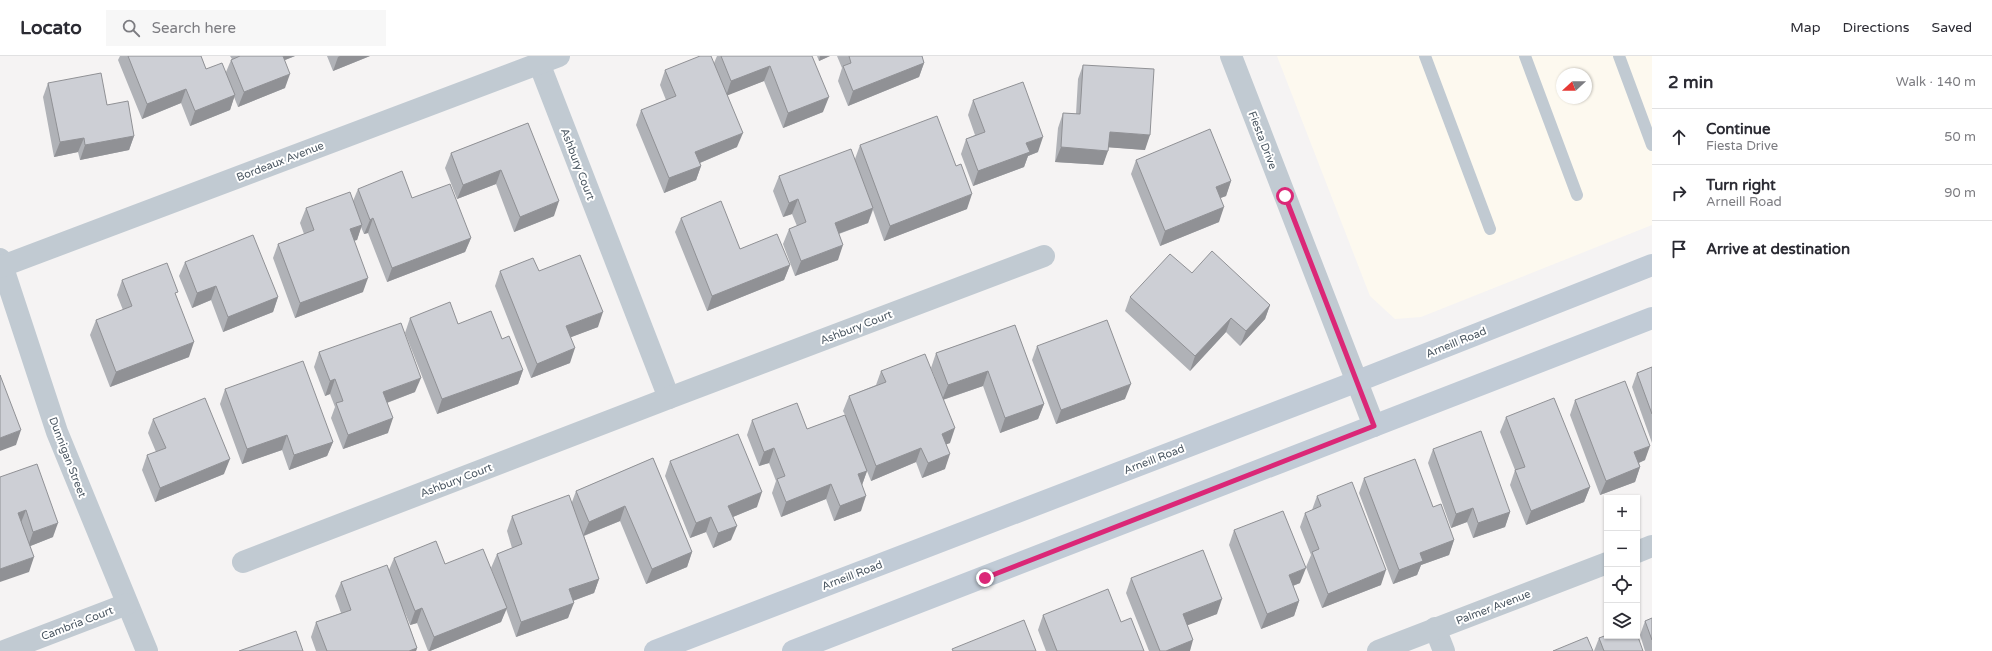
<!DOCTYPE html>
<meta charset="utf-8">
<style>
body{margin:0;font-family:"Varela Round",sans-serif;background:#f7f7f7;color:#2b2b33}
.controls{position:absolute;right:12px;bottom:12px;display:grid;overflow:hidden;border-radius:0px;box-shadow:0 1px 3px #0004}
.controls button{width:36px;height:36px;display:grid;place-items:center;padding:0;border:0;border-bottom:1px solid #e1e1e2;background:#fff;color:#2b2b33;font:20px sans-serif}
.compass{position:absolute;left:1556px;top:12px;width:36px;height:36px;border-radius:50%;background:#fff;box-shadow:0 1px 3px #0004;rotate:249deg}
.stop{position:absolute;width:12px;height:12px;margin:-9px;border:3px solid #db2777;border-radius:50%;background:#fff}
.stop.end{background:#db2777;border-color:#fff;box-shadow:0 1px 4px #0008}
.list{margin:0;padding:0;list-style:none}
h2{display:flex;justify-content:space-between;align-items:center;height:52px;margin:0;padding:0 16px;font-size:17px}
h2 small{font-size:13px;font-weight:400;color:#7c7c81}
.list li{display:grid;grid-template-columns:26px 1fr auto;gap:12px;align-items:center;box-sizing:border-box;height:56px;padding:0 16px;border-top:1px solid #e1e1e2}
.list b{display:block;font-size:15px;white-space:nowrap}
.list p{margin:0;font-size:13px;white-space:nowrap;color:#7c7c81}
.list em{font-size:13px;font-style:normal;color:#7c7c81}
.icon{flex:none;width:22px;height:22px;fill:none;stroke:currentColor;stroke-width:2;stroke-linecap:round;stroke-linejoin:round}
.map{position:relative;flex:none;width:1652px;height:595px;overflow:hidden}
header{display:flex;align-items:center;gap:24px;box-sizing:border-box;height:56px;padding:0 20px;background:#fff;border-bottom:1px solid #e1e1e2}
header strong{font-size:19px}
nav{display:flex;gap:22px;margin-inline-start:auto;font-size:14px}
.search{width:280px;height:36px;background:#f7f7f7;display:flex;align-items:center;gap:10px;box-sizing:border-box;padding:0 14px;border-radius:0px;color:#7c7c81;font-size:15px}
main{display:flex}
aside{flex:1;background:#fff}
.map>svg:first-child{display:block}
.commercial{fill:#fdf9ef;fill-rule:evenodd}
.lines{fill:none;stroke-linecap:round;stroke-linejoin:round}
.lane{stroke:#c1cad2;stroke-width:12}
.street{stroke:#c1cad2;stroke-width:22}
.secondary{stroke:#c1cbd6;stroke-width:22}
.wall{fill:#b0b2b7}
.shaded-wall{fill:#909195}
.building{fill:#cdcfd5;stroke:#909195}
.route{stroke:#db2777;stroke-width:5}
.labels{text-anchor:middle;stroke-width:4;stroke-linejoin:round;paint-order:stroke}
.street-label{font-size:11px;fill:#4a5661;stroke:#fff}
</style>
<header>
<strong>Locato</strong>
<div class="search"><svg class="icon" aria-label="search" viewBox="0 0 24 24"><circle cx="10" cy="10" r="6"/><path d="M15 15l6 6"/></svg>Search here</div>
<nav><a>Map</a><a>Directions</a><a>Saved</a></nav>
</header>
<main>
<div class="map">
<svg width="1652" height="595" viewBox="0 0 1652 595">
<rect width="100%" height="100%" fill="#f5f3f3"/>
<path class="commercial" d="M1277,0H1652V169L1421,261L1395,263L1370,240ZM1562,18H1586V42H1562Z"/>
<g class="lines">
<g class="lane">
<polyline points="1425,0 1490,173"/>
<polyline points="1525,0 1577,139"/>
<polyline points="1619,0 1652,89"/>
</g>
<g class="street">
<polyline points="1231,0 1374,370"/>
<polyline points="539,7 669,342"/>
<polyline points="0,203 57,376 147,595"/>
<polyline points="0,211 559,0"/>
<polyline points="1637,496 1652,490"/>
<polyline points="243,506 669,342 1044,200"/>
<polyline points="1435,572 1444,595"/>
<polyline points="4,595 127,548"/>
<polyline points="1378,595 1607,507"/>
</g>
<g class="secondary">
<polyline points="655,595 1358,325 1652,209"/>
<polyline points="793,595 1652,262"/>
</g>
</g>
<g class="wall">
<polygon points="120,0 201,0 206,13 226,16 231,4 232,3 230,0 295,0 285,4 285,32 238,51 234,41 230,54 190,70 181,47 142,63 118,4"/>
<polygon points="327,0 370,0 333,15"/>
<polygon points="717,0 812,0 823,56 783,72 764,25 727,39 737,91 700,107 701,110 696,124 664,137 636,69 641,54 666,44 660,29 665,14 714,7"/>
<polygon points="817,0 830,0 819,5"/>
<polygon points="837,0 922,0 924,7 919,21 848,50 838,25 842,12"/>
<polygon points="1083,9 1145,94 1108,91 1103,109 1055,106 1058,72 1063,57 1076,58 1078,23"/>
<polygon points="48,27 107,49 134,80 129,94 80,104 78,96 54,101 43,41"/>
<polygon points="973,44 1038,96 1028,100 1024,111 973,130 961,98 966,83 975,79 968,59"/>
<polygon points="528,67 554,160 514,176 496,128 457,143 445,112 451,97"/>
<polygon points="860,89 967,153 884,185 873,154 868,167 839,178 838,204 795,220 783,188 789,173 797,170 792,158 783,161 773,135 779,120 855,103"/>
<polygon points="1136,104 1231,125 1226,140 1220,142 1219,166 1160,190 1131,118"/>
<polygon points="358,133 412,142 471,182 465,196 387,226 368,177 364,178 361,171 357,184 354,184 363,236 295,262 273,202 278,188 304,178 300,167 306,152 353,145"/>
<polygon points="681,162 740,193 790,209 784,224 707,255 675,176"/>
<polygon points="185,206 278,241 273,256 223,276 211,244 192,252 179,220"/>
<polygon points="500,215 539,215 598,271 571,281 570,307 531,322 495,230"/>
<polygon points="1192,217 1270,249 1265,263 1240,290 1226,276 1190,315 1125,255 1130,241"/>
<polygon points="122,224 176,241 189,301 110,331 90,279 96,264 123,254 117,239"/>
<polygon points="410,262 458,268 502,283 523,314 518,328 437,358 405,277"/>
<polygon points="1015,269 1044,348 1038,363 1000,377 983,330 943,344 950,387 946,388 945,413 922,422 916,406 871,425 854,383 867,415 862,429 861,455 834,465 826,443 781,461 772,437 776,425 769,407 759,410 747,379 752,364 807,373 845,359 843,355 849,340 876,329 881,315 935,322 931,312 936,297"/>
<polygon points="1037,290 1125,343 1056,368 1032,304"/>
<polygon points="319,296 415,336 387,347 388,377 343,393 331,362 335,351 330,338 325,340 314,311"/>
<polygon points="1652,311 1652,387 1632,331 1637,317"/>
<polygon points="225,333 333,386 327,400 289,414 282,394 242,408 220,348"/>
<polygon points="1575,344 1645,404 1639,407 1640,411 1635,426 1600,439 1570,359"/>
<polygon points="1506,361 1590,431 1584,446 1526,469 1510,429 1515,414 1500,376"/>
<polygon points="153,363 224,418 155,446 142,414 147,399 156,396 148,377"/>
<polygon points="1433,393 1510,456 1505,471 1473,482 1467,466 1451,472 1428,407"/>
<polygon points="653,402 692,496 687,511 646,528 620,465 584,480 599,523 594,537 573,545 568,562 516,581 506,553 501,566 430,595 428,595 417,567 410,569 403,552 417,592 416,595 316,595 311,581 316,566 341,557 335,540 341,526 389,514 394,502 445,508 496,525 491,512 497,498 512,492 507,475 512,460 572,446 576,435"/>
<polygon points="670,405 757,451 733,461 731,484 713,492 706,476 690,482 665,420"/>
<polygon points="0,421 53,481 30,490 29,516"/>
<polygon points="1364,422 1433,451 1454,484 1449,499 1421,509 1417,519 1393,528 1359,437"/>
<polygon points="1317,440 1381,529 1322,552 1306,511 1311,499 1300,471 1305,457 1312,454"/>
<polygon points="1234,474 1300,527 1293,530 1299,545 1294,560 1261,573 1229,489"/>
<polygon points="1131,522 1217,558 1187,569 1190,595 1149,595 1126,537"/>
<polygon points="1043,559 1121,566 1144,595 1046,595 1038,574"/>
<polygon points="1652,562 1652,595 1645,595 1640,579 1645,565"/>
<polygon points="1599,582 1643,595 1594,595"/>
</g>
<g class="shaded-wall">
<polygon points="278,0 295,0 275,8"/>
<polygon points="340,0 370,0 333,15 338,1"/>
<polygon points="820,0 830,0 819,5"/>
<polygon points="924,7 919,21 848,50 853,35"/>
<polygon points="770,10 764,25 726,40 731,25"/>
<polygon points="290,18 285,32 238,51 244,36"/>
<polygon points="186,33 181,47 142,63 147,48"/>
<polygon points="235,39 230,54 190,70 195,55"/>
<polygon points="829,41 823,56 783,72 788,57"/>
<polygon points="1110,76 1150,79 1145,94 1104,91"/>
<polygon points="743,77 737,91 690,111 695,96"/>
<polygon points="134,80 129,94 80,104 85,89"/>
<polygon points="1043,81 1038,96 1028,100 1024,111 973,130 978,115 1026,87"/>
<polygon points="84,82 78,96 54,101 60,86"/>
<polygon points="1061,91 1108,95 1103,109 1055,106"/>
<polygon points="701,110 696,124 664,137 669,122"/>
<polygon points="501,114 496,128 457,143 463,129"/>
<polygon points="1231,125 1226,140 1210,146 1216,131"/>
<polygon points="972,138 967,153 884,185 890,170"/>
<polygon points="798,143 792,158 783,161 789,147"/>
<polygon points="559,145 554,160 514,176 520,161"/>
<polygon points="1224,151 1219,166 1160,190 1165,175"/>
<polygon points="873,152 868,167 829,181 835,167"/>
<polygon points="373,162 368,177 364,178 370,164"/>
<polygon points="362,169 357,184 345,188 350,173"/>
<polygon points="471,182 465,196 387,226 392,212"/>
<polygon points="843,189 838,204 795,220 801,205"/>
<polygon points="790,209 784,224 707,255 712,240"/>
<polygon points="368,222 363,236 295,262 300,247"/>
<polygon points="216,230 211,244 192,252 197,237"/>
<polygon points="278,241 273,256 223,276 228,261"/>
<polygon points="1270,249 1265,263 1240,290 1246,275"/>
<polygon points="603,256 598,271 561,285 566,270"/>
<polygon points="1231,262 1226,276 1190,315 1195,300"/>
<polygon points="194,286 189,301 110,331 116,316"/>
<polygon points="575,292 570,307 531,322 537,308"/>
<polygon points="523,314 518,328 437,358 442,343"/>
<polygon points="988,315 983,330 942,344 948,329"/>
<polygon points="421,322 415,336 378,350 383,336"/>
<polygon points="335,323 330,338 325,340 330,325"/>
<polygon points="1131,328 1125,343 1056,368 1061,354"/>
<polygon points="1044,348 1038,363 1000,377 1005,362"/>
<polygon points="393,362 388,377 343,393 348,379"/>
<polygon points="955,372 950,387 937,392 942,378"/>
<polygon points="21,374 16,389 0,395 0,382"/>
<polygon points="287,379 282,394 242,408 247,393"/>
<polygon points="333,386 327,400 289,414 294,399"/>
<polygon points="1650,390 1645,404 1629,411 1634,396"/>
<polygon points="774,392 769,407 759,410 764,396"/>
<polygon points="921,392 916,406 871,425 876,410"/>
<polygon points="950,398 945,413 922,422 928,407"/>
<polygon points="230,403 224,418 155,446 160,432"/>
<polygon points="1640,411 1635,426 1600,439 1606,425"/>
<polygon points="867,415 862,429 858,418"/>
<polygon points="831,428 826,443 781,461 786,446"/>
<polygon points="1590,431 1584,446 1526,469 1531,455"/>
<polygon points="762,436 757,451 723,465 728,450"/>
<polygon points="866,440 861,455 834,465 840,450"/>
<polygon points="625,450 620,465 583,480 589,466"/>
<polygon points="1473,452 1467,466 1451,472 1456,458"/>
<polygon points="26,454 20,469 18,457"/>
<polygon points="1510,456 1505,471 1473,482 1478,467"/>
<polygon points="711,461 706,476 690,482 696,467"/>
<polygon points="58,467 53,481 28,491 33,476"/>
<polygon points="737,470 731,484 713,492 718,477"/>
<polygon points="1454,484 1449,499 1421,509 1417,519 1393,528 1399,514 1420,497"/>
<polygon points="692,496 687,511 646,528 652,513"/>
<polygon points="34,501 29,516 0,526 0,513"/>
<polygon points="1306,512 1300,527 1284,533 1289,519"/>
<polygon points="1386,514 1381,529 1322,552 1328,538"/>
<polygon points="599,523 594,537 564,548 569,533"/>
<polygon points="1222,543 1217,558 1178,573 1183,558"/>
<polygon points="1299,545 1294,560 1261,573 1267,558"/>
<polygon points="574,547 568,562 516,581 521,566"/>
<polygon points="422,552 417,567 410,569 415,555"/>
<polygon points="507,552 501,566 430,595 429,595 434,581"/>
<polygon points="1193,584 1190,595 1166,595"/>
<polygon points="417,592 416,595 409,595"/>
</g>
<g class="building">
<polygon points="128,0 201,0 206,13 222,7 235,39 195,55 186,33 147,48"/>
<polygon points="240,0 283,0 290,18 244,36 231,4"/>
<polygon points="700,0 711,0 743,77 695,96 701,110 669,122 641,54 676,40 665,14"/>
<polygon points="721,0 812,0 829,41 788,57 770,10 731,25"/>
<polygon points="849,0 922,0 924,7 853,35 843,10 851,7"/>
<polygon points="1083,9 1154,13 1150,79 1110,76 1108,95 1061,91 1063,57 1080,58"/>
<polygon points="101,17 107,49 128,45 134,80 85,89 84,82 60,86 48,27"/>
<polygon points="1023,26 1043,81 1026,87 1030,96 978,115 966,83 985,76 973,44"/>
<polygon points="937,60 956,110 961,108 972,138 890,170 860,89"/>
<polygon points="528,67 559,145 520,161 501,114 463,129 451,97"/>
<polygon points="1210,73 1231,125 1216,131 1224,151 1165,175 1136,104"/>
<polygon points="851,93 873,152 835,167 843,189 801,205 789,173 806,166 798,143 789,147 779,120"/>
<polygon points="402,115 412,142 450,128 471,182 392,212 373,162 370,164 358,133"/>
<polygon points="350,136 362,169 350,173 368,222 300,247 278,188 314,174 306,152"/>
<polygon points="721,145 740,193 777,178 790,209 712,240 681,162"/>
<polygon points="253,179 278,241 228,261 216,230 197,237 185,206"/>
<polygon points="1212,195 1270,249 1246,275 1231,262 1195,300 1130,241 1170,198 1192,217"/>
<polygon points="580,199 603,256 566,270 575,292 537,308 500,215 533,202 539,215"/>
<polygon points="167,207 178,236 175,237 194,286 116,316 96,264 132,250 122,224"/>
<polygon points="450,246 458,268 491,255 502,283 509,280 523,314 442,343 410,262"/>
<polygon points="1107,264 1131,328 1061,354 1037,290"/>
<polygon points="401,267 421,322 383,336 393,362 348,379 336,347 343,345 335,323 330,325 319,296"/>
<polygon points="1015,269 1044,348 1005,362 988,315 948,329 936,297"/>
<polygon points="925,298 955,372 942,378 950,398 928,407 921,392 876,410 849,340 886,326 881,315"/>
<polygon points="303,305 333,386 294,399 287,379 247,393 225,333"/>
<polygon points="1652,311 1652,358 1637,317"/>
<polygon points="0,319 21,374 0,382"/>
<polygon points="1625,325 1650,390 1634,396 1640,411 1606,425 1575,344"/>
<polygon points="205,342 230,403 160,432 147,399 166,392 153,363"/>
<polygon points="1554,342 1590,431 1531,455 1515,414 1525,411 1506,361"/>
<polygon points="797,347 807,373 845,359 867,415 858,418 866,440 840,450 831,428 786,446 777,423 785,420 774,392 764,396 752,364"/>
<polygon points="1481,375 1510,456 1478,467 1473,452 1456,458 1433,393"/>
<polygon points="738,378 762,436 728,450 737,470 718,477 711,461 696,467 670,405"/>
<polygon points="653,402 692,496 652,513 625,450 589,466 576,435"/>
<polygon points="1415,403 1433,451 1441,448 1454,484 1420,497 1423,505 1399,514 1364,422"/>
<polygon points="37,408 58,467 33,476 26,454 18,457 34,501 0,513 0,421"/>
<polygon points="1352,426 1386,514 1328,538 1312,496 1319,493 1305,457 1321,450 1317,440"/>
<polygon points="569,439 599,523 569,533 574,547 521,566 497,498 522,488 512,460"/>
<polygon points="1283,455 1306,512 1289,519 1299,545 1267,558 1234,474"/>
<polygon points="436,485 445,508 483,493 507,552 434,581 422,552 415,555 394,502"/>
<polygon points="1203,494 1222,543 1183,558 1193,584 1166,595 1160,595 1131,522"/>
<polygon points="387,509 417,592 409,595 327,595 316,566 351,554 341,526"/>
<polygon points="1108,533 1121,566 1131,562 1144,595 1057,595 1043,559"/>
<polygon points="1652,562 1652,584 1645,565"/>
<polygon points="1024,564 1036,595 953,595 952,593"/>
<polygon points="296,575 303,595 239,595"/>
<polygon points="1637,578 1643,595 1604,595 1599,582 1607,579 1607,580 1637,580"/>
<polygon points="1587,581 1593,595 1553,595"/>
</g>
<g class="lines">
<polyline class="route" points="985,522 1374,370 1285,140"/>
</g>
<g class="labels">
<g class="street-label">
<text transform="translate(1263 84) rotate(69)" y="4">Fiesta Drive</text>
<text transform="translate(280 105) rotate(-21)" y="4">Bordeaux Avenue</text>
<text transform="translate(578 108) rotate(69)" y="4">Ashbury Court</text>
<text transform="translate(856 271) rotate(-21)" y="4">Ashbury Court</text>
<text transform="translate(1456 286) rotate(-22)" y="4">Arneill Road</text>
<text transform="translate(68 401) rotate(69)" y="4">Dunnigan Street</text>
<text transform="translate(1154 403) rotate(-21)" y="4">Arneill Road</text>
<text transform="translate(456 424) rotate(-21)" y="4">Ashbury Court</text>
<text transform="translate(852 519) rotate(-21)" y="4">Arneill Road</text>
<text transform="translate(1493 551) rotate(-21)" y="4">Palmer Avenue</text>
<text transform="translate(77 567) rotate(-21)" y="4">Cambria Court</text>
</g>
</g>
</svg>
<div class="controls">
<button>+</button>
<button>−</button>
<button><svg class="icon" aria-label="locate" viewBox="0 0 24 24"><circle cx="12" cy="12" r="6"/><path d="M12 2v4M12 18v4M2 12h4M18 12h4"/></svg></button>
<button><svg class="icon" aria-label="layers" viewBox="0 0 24 24"><path d="M12 4l9 5-9 5-9-5zM3 14l9 5 9-5"/></svg></button>
</div>
<svg class="compass" viewBox="-18 -18 36 36"><path d="M0-13l5 13h-10z" fill="#e53935"/><path d="M0 13l5-13h-10z" fill="#7c7c81"/></svg>
<div class="stop" style="left:1285px;top:140px"></div>
<div class="stop end" style="left:985px;top:522px"></div>
</div>
<aside>
<h2>2 min<small>Walk · 140 m</small></h2>
<ul class="list">
<li><svg class="icon" aria-label="ahead" viewBox="0 0 24 24"><path d="M12 20V5M6 11l6-6 6 6"/></svg><div><b>Continue</b><p>Fiesta Drive</p></div><em>50 m</em></li>
<li><svg class="icon" aria-label="right" viewBox="0 0 24 24"><path d="M7 20v-9h11M14 6l5 5-5 5"/></svg><div><b>Turn right</b><p>Arneill Road</p></div><em>90 m</em></li>
<li><svg class="icon" aria-label="arrive" viewBox="0 0 24 24"><path d="M6 21V4h12l-3 4 3 4H6"/></svg><div><b>Arrive at destination</b></div></li>
</ul>
</aside>
</main>
